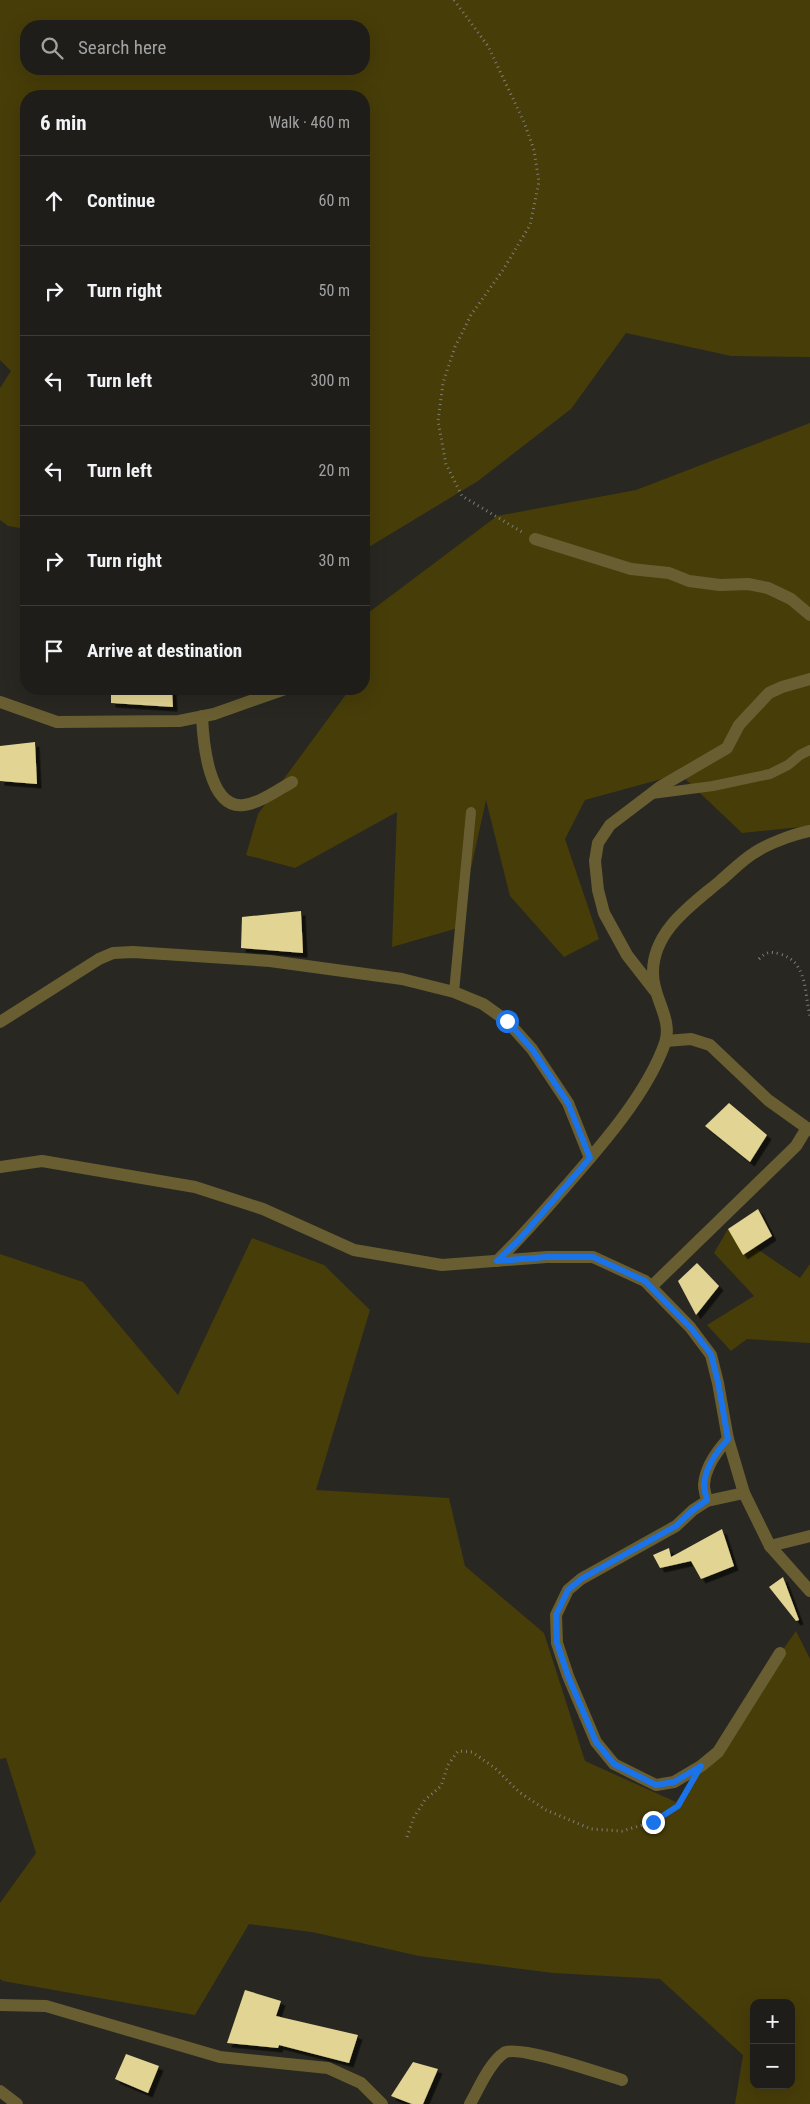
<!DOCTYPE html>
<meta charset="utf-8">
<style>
body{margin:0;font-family:"Roboto Condensed",sans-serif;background:#262622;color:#f1f3f6}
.controls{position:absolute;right:15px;bottom:15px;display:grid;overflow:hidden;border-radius:10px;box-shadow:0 5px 20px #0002}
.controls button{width:45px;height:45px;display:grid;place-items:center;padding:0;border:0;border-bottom:1px solid #3c3b38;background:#1e1d19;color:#f1f3f6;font:25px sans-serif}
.stop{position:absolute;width:15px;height:15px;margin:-11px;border:4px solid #1a73e8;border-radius:50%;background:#fff}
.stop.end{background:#1a73e8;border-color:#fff;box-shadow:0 1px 5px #0008}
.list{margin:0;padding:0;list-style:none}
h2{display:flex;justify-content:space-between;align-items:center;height:65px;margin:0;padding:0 20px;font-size:21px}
h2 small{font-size:16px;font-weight:400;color:#a1a2a2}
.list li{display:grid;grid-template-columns:32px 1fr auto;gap:15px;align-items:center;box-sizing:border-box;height:90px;padding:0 20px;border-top:1px solid #3c3b38}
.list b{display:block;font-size:19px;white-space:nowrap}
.list em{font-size:16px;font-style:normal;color:#a1a2a2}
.icon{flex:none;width:28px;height:28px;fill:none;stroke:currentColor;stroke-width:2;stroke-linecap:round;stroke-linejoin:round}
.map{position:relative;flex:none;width:810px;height:2104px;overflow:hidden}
.search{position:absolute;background:#1e1d19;box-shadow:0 5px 20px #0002;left:20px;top:20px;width:350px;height:55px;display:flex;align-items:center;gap:12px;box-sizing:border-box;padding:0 18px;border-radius:20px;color:#a1a2a2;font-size:19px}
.panel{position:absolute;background:#1e1d19;box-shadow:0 5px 20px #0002;left:20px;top:90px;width:350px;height:605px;border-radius:20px}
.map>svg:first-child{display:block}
.green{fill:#473d09;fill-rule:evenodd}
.building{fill:#e2d492;filter:url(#shadow)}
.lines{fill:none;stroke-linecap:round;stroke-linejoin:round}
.path{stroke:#7f7e79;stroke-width:3;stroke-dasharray:1 4;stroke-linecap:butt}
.service{stroke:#685e31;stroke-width:10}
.minor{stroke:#685e31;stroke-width:12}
.tertiary{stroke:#685e31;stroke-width:12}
.route{stroke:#1a73e8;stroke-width:6}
</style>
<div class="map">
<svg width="810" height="2104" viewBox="0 0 810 2104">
<defs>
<filter id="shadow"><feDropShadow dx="4.5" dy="4.5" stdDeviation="0" flood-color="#0009"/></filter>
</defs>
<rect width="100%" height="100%" fill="#282721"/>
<g class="green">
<path d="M0,0H810V357L731,356L626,333L571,409L478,481L364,550V96H26V529L8,526L0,520V388L11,371L0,360ZM364,26V69H26V26Z"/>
<polygon points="810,423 810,826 742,833 680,774 585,800 565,839 599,939 564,957 510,896 486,800 458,928 392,947 397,812 295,868 246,855 258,814 350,689 364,689 364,669 368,663 364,639 364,616 497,516 636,490"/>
<polygon points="728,1229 800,1278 810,1264 810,1343 747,1339 731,1351 707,1325 754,1296 714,1253"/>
<path d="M252,1238L324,1265L370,1310L316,1490L449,1498L465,1566L544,1633L585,1761L676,1802L796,1631L810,1659V2104H735L743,2055L660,1979L553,1973L419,1956L312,1932L249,1924L195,2015L3,1981L0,1979V1903L36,1853L6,1758L0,1759V1254L83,1282L178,1395ZM754,2003H791V2085H754Z"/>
</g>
<g class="building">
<polygon points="111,689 172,689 173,707 111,703"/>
<polygon points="35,742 37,784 0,781 0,746"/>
<polygon points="301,911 303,953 241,948 242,917"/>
<polygon points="729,1103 767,1135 750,1162 705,1126"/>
<polygon points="758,1209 772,1236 743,1255 728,1229"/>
<polygon points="697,1263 719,1286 696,1315 678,1281"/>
<polygon points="722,1529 734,1566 701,1579 691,1561 660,1568 653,1555 669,1548 671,1557"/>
<polygon points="783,1577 799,1620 796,1621 769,1587"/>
<polygon points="245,1990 281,2001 276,2016 358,2035 349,2063 279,2045 278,2048 227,2043"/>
<polygon points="126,2054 159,2066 148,2093 115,2079"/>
<polygon points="413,2062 438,2069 423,2104 412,2104 391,2096"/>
</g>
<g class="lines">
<g class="path">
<polyline points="454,0 488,46 524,122 534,150 539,182 530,225 503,270 471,315 455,347 443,383 438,421 446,464 462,496 522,532"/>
<path d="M759,959C766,952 770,951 780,954C808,962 804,992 810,1016"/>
<polyline points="407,1837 414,1817 425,1800 441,1786 448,1765 458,1751 472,1752 495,1768 519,1792 546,1810 591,1829 622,1831 653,1822 678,1807 686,1793"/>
</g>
<g class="service">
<polyline points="652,794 713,786 770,774 788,765 800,755 810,750"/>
<polyline points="454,992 471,812"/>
</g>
<g class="minor">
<polyline points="535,539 631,569 669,573 689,581 720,585 748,584 768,588 791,599 810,615"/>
<polyline points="0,702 57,722 179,721 214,714 285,689"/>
<path d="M202,716C203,739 208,810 244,805C260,803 278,790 292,782"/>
<polyline points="655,991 627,955 604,913 598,890 595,861 598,843 610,825 660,787 727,748 739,725 769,693 782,687 810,679"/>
<polyline points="0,1022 99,959 113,953 133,952 270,961 402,979 454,992 483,1004 507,1021 532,1049 568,1103 590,1158"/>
<polyline points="666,1041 691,1039 710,1045 768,1100 810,1130"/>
<polyline points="0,1167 42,1161 195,1187 263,1209 354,1250 442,1265 547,1257 593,1257 645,1281 690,1327 711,1355 718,1383 728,1439 744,1493 770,1546 810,1536"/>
<path d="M497,1261C522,1237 544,1211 566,1186C601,1146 647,1094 665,1043C673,1019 653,998 653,974C652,932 690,906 719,882C730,873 741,861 754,853C767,844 794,834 810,831"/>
<polyline points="651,1287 796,1146 807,1128"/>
<path d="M728,1439C717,1451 705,1468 704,1485C704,1490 706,1496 707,1501L693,1510L676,1526L581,1579L568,1590L556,1615L557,1643L568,1676L596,1742L614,1764L656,1785L674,1782L701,1766L718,1752L780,1653"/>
<polyline points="707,1501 744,1493"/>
<polyline points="770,1546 810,1591"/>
<polyline points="0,2091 17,2104"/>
<path d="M470,2104C478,2090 490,2062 504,2053C517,2044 602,2074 622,2080"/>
</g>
<polyline class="tertiary" points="0,2005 46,2006 220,2057 328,2068 361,2083 382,2104"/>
</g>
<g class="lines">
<path class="route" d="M507,1021L532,1049L568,1103L590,1158L519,1240L497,1261L547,1257H593L645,1281L690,1327L711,1354L718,1382L728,1439C717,1451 705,1468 704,1485C704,1489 706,1496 707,1500L693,1510L676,1526L581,1579L568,1590L556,1615L557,1643L568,1676L596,1742L614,1764L656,1785L674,1782L701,1766L678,1806L653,1822"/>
</g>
</svg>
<div class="controls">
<button>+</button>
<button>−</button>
</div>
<div class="stop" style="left:507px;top:1021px"></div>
<div class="stop end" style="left:653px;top:1822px"></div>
<div class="search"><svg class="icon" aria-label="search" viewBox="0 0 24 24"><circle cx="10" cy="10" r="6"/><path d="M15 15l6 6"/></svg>Search here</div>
<section class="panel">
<h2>6 min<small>Walk · 460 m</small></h2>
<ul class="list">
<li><svg class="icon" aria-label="ahead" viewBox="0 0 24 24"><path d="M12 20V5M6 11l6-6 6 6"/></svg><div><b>Continue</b></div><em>60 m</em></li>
<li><svg class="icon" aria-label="right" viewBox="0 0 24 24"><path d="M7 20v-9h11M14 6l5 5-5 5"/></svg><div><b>Turn right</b></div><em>50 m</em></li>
<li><svg class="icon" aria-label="left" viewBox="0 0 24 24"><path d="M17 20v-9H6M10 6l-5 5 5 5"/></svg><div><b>Turn left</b></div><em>300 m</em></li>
<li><svg class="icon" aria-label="left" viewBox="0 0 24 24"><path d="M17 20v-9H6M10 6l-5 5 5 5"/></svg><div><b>Turn left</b></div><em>20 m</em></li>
<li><svg class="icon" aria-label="right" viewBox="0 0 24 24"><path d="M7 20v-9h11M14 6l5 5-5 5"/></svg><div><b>Turn right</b></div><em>30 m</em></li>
<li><svg class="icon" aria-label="arrive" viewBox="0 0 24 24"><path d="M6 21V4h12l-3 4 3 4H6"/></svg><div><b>Arrive at destination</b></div></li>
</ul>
</section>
</div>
